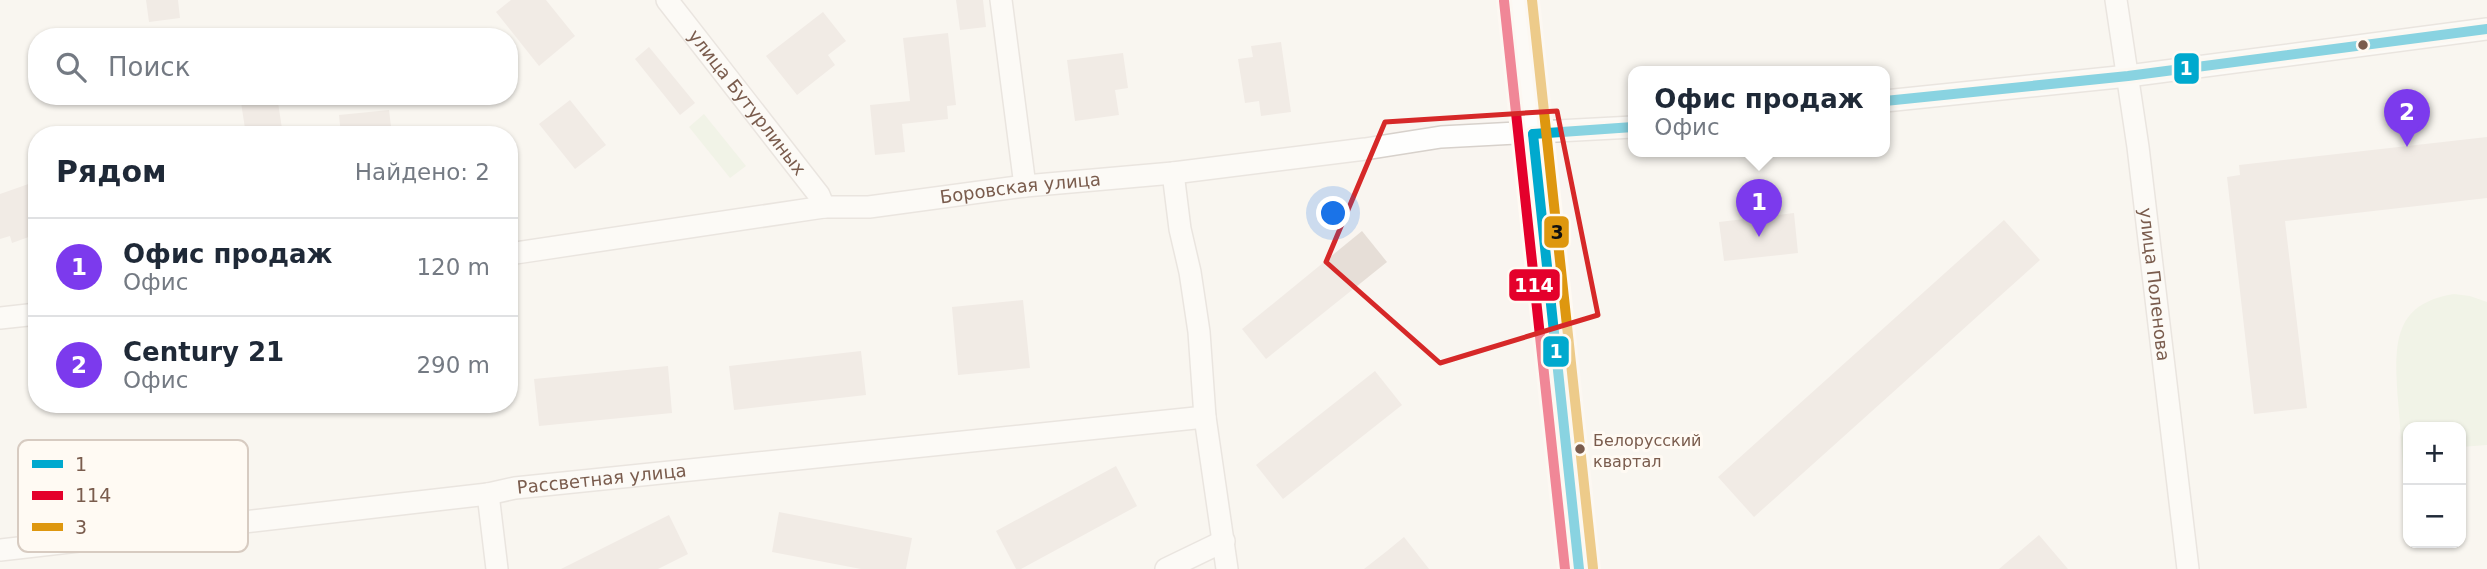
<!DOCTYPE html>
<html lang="ru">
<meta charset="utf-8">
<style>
body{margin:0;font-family:"DejaVu Sans",sans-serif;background:#f6f6f7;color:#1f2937}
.controls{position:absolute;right:21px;bottom:21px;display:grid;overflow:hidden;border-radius:14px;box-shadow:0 2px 5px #0004}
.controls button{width:63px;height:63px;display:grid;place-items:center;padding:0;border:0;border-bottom:2px solid #e0e1e3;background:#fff;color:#1f2937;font:35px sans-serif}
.you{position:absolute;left:1334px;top:214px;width:24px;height:24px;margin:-18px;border:5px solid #fff;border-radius:50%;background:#1a73e8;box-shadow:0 0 0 10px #1a73e833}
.badge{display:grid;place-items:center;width:46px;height:46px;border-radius:50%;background:#7c3aed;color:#fff;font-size:23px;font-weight:700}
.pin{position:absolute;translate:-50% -58px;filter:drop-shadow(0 2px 4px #0008)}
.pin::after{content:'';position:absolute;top:37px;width:24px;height:21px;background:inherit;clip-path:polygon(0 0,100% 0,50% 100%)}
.popup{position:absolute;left:1628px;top:66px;width:262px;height:91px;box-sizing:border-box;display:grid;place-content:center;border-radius:14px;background:#fff;filter:drop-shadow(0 2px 5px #0005);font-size:23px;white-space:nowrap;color:#747a83}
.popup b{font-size:26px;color:#1f2937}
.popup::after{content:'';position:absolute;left:50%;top:100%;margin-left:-14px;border:14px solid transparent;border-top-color:#fff}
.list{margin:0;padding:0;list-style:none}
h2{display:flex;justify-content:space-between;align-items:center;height:91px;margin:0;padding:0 28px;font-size:30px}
h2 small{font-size:23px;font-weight:400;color:#747a83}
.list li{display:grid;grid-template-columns:46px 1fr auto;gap:21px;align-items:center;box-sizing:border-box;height:98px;padding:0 28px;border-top:2px solid #e0e1e3}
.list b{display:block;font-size:26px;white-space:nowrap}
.list p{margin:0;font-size:23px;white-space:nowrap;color:#747a83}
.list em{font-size:23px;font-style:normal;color:#747a83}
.icon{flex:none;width:38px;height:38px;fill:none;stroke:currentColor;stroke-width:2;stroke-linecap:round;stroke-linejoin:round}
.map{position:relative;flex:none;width:2487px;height:569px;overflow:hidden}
.search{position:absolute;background:#fff;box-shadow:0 2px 5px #0004;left:28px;top:28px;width:490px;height:77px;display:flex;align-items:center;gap:18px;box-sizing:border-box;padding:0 24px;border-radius:28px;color:#747a83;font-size:26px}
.panel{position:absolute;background:#fff;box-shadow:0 2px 5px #0004;left:28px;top:126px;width:490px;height:287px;border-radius:28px}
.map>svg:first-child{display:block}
.green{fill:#e7f0db}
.building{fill:#e6ded7}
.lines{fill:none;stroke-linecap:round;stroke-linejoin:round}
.minor-casing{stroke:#d7d1cb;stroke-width:24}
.tertiary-casing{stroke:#d7d1cb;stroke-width:29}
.minor{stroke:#fefefd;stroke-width:21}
.tertiary{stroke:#fefefd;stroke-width:26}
.bus-1-casing{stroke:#fffaf3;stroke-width:16}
.bus-2-casing{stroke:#fffaf3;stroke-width:16}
.bus-3-casing{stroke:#fffaf3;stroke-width:16}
.bus-1{stroke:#00a9ce;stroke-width:10}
.bus-2{stroke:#e4002b;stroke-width:10}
.bus-3{stroke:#de970f;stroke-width:10}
.marked{fill:none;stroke:#d62828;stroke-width:5;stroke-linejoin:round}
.bus-dot{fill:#7a5c4d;stroke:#fffaf3;stroke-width:2.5}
.labels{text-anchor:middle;stroke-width:6;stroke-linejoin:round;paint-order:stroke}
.bus-label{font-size:16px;fill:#7a5c4d;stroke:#fffaf3;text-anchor:start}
.street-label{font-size:18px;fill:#7a5c4d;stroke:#fffaf3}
.key{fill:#fffaf3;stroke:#d7cbc1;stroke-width:2}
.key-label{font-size:19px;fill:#7a5c4d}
.line-badge{stroke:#fffaf3;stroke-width:2.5}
.badge-label{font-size:19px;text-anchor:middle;font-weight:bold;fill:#fff}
.pale-badge-label{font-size:19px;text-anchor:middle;font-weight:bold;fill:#111}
</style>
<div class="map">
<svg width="2487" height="569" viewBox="0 0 2487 569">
<rect width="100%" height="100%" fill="#f9f5f0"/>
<g class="green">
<polygon points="704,114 746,166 730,178 689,127"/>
<path d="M2454,294L2470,296L2487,302V445L2461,447V427H2408V476L2403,477C2402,451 2400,425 2398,400C2395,349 2390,304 2454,294Z"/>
</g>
<g class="building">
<polygon points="146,0 178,0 180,18 149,22"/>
<polygon points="511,0 546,0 575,36 539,66 496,12"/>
<polygon points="956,0 983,0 986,27 960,30"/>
<polygon points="823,12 846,41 828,55 835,65 797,95 766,56"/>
<polygon points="948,33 956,105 947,106 948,119 902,124 905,152 875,155 870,105 910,101 903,38"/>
<polygon points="1281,42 1291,112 1261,116 1259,101 1245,103 1238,59 1253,57 1251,46"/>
<polygon points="649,47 695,103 680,115 635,59"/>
<polygon points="1123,53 1128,88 1115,90 1119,115 1075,121 1067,60"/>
<polygon points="240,96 277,96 283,135 246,135"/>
<polygon points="570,100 606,145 575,169 539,124"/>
<polygon points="389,110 392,135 341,135 339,115"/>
<polygon points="2487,137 2487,198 2285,221 2307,408 2254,414 2227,177 2240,175 2239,165"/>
<polygon points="37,181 37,234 12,243 10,236 0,239 0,194"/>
<polygon points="1794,213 1798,253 1724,261 1719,222"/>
<polygon points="2004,220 2040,260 1754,517 1718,477"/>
<polygon points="1362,231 1387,262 1266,359 1242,329"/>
<polygon points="1023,300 1030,368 958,375 952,307"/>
<polygon points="861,351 866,395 734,410 729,366"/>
<polygon points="668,366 672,413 539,426 534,379"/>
<polygon points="1375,371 1402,405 1283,499 1256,465"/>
<polygon points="1116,466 1137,506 1021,569 1016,569 996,531"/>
<polygon points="779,512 912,538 906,569 861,569 772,552"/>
<polygon points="669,515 688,554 658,569 561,569"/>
<polygon points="2039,535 2068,569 1999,569"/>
<polygon points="1404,537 1429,569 1364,569 1387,551"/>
</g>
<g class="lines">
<defs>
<g id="minor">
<path id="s1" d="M667,0L819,195L824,207"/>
<polyline points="1001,0 1025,186"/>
<path id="s2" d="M2116,0L2138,147L2188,569"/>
<polyline points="1885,101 2128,76 2487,29"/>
<polyline points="1173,173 1180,229 1190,272 1199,332 1205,417 1227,569"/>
<path id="s3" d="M509,254L824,207H869L1025,186L1173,173L1365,149L1441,137L1633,127"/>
<polyline points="0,318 37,314"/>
<polyline points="488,494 497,569"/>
<path id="s4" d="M0,550L488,494L515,488L1205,417"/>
<polyline points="1166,569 1224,541"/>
</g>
<polyline id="tertiary" points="1518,0 1579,569"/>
</defs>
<use href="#minor" class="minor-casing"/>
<use href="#tertiary" class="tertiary-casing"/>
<use href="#minor" class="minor"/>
<use href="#tertiary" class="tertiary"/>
<defs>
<g id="bus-1">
<polyline points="1885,101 2128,76 2487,29"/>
<polyline points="1533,134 1579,569"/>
<polyline points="1533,134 1633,127"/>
</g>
<polyline id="bus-2" points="1504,1 1565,569"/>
<polyline id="bus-3" points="1532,0 1593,568"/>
</defs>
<use href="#bus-1" class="bus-1-casing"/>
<use href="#bus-2" class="bus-2-casing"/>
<use href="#bus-3" class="bus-3-casing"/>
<use href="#bus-1" class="bus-1"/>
<use href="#bus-2" class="bus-2"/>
<use href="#bus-3" class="bus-3"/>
</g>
<path d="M0 0H2487V569H0ZM1557,111L1598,315L1440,363L1326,262L1385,122Z" fill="#f9f5f0" fill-opacity=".55" fill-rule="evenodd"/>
<path class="marked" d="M1557,111L1598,315L1440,363L1326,262L1385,122Z"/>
<g class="bus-dot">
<circle cx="2363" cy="45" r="6"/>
<circle cx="1580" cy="449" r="6"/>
</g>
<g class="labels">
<g class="bus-label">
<text x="1593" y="446">Белорусский<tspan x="1593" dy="21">квартал</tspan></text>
</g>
<g class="street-label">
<text dy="6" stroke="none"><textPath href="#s1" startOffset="130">улица Бутурлиных</textPath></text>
<text dy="6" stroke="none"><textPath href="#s3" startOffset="516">Боровская улица</textPath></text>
<text dy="6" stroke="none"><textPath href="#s2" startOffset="287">улица Поленова</textPath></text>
<text dy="6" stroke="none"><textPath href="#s4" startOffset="606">Рассветная улица</textPath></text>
</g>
</g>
<rect x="18" y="440" width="230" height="112" rx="10" class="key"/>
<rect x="32" y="460" width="31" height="8" fill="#00a9ce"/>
<rect x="32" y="491" width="31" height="9" fill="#e4002b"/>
<rect x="32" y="523" width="31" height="8" fill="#de970f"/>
<g class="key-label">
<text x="75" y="471">1</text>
<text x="75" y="502">114</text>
<text x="75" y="534">3</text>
</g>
<g class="line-badge">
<rect x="2173" y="52" width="27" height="33" rx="7" fill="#00a9ce"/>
<rect x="1543" y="215" width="27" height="34" rx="7" fill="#de970f"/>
<rect x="1508" y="268" width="53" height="34" rx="7" fill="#e4002b"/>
<rect x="1542" y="335" width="28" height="33" rx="7" fill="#00a9ce"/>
</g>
<g class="badge-label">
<text x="2186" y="75">1</text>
<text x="1534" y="292">114</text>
<text x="1556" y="358">1</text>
</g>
<g class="pale-badge-label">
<text x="1557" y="239">3</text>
</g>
</svg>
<div class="controls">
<button>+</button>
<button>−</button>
</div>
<div class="you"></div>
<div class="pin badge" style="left:1759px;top:237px">1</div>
<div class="popup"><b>Офис продаж</b>Офис</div>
<div class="pin badge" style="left:2407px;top:147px">2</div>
<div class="search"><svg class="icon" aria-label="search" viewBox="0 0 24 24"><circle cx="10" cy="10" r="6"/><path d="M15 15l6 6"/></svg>Поиск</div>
<section class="panel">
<h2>Рядом<small>Найдено: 2</small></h2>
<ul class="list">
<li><span class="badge">1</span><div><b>Офис продаж</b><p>Офис</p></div><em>120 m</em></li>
<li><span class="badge">2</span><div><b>Century 21</b><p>Офис</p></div><em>290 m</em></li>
</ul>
</section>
</div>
